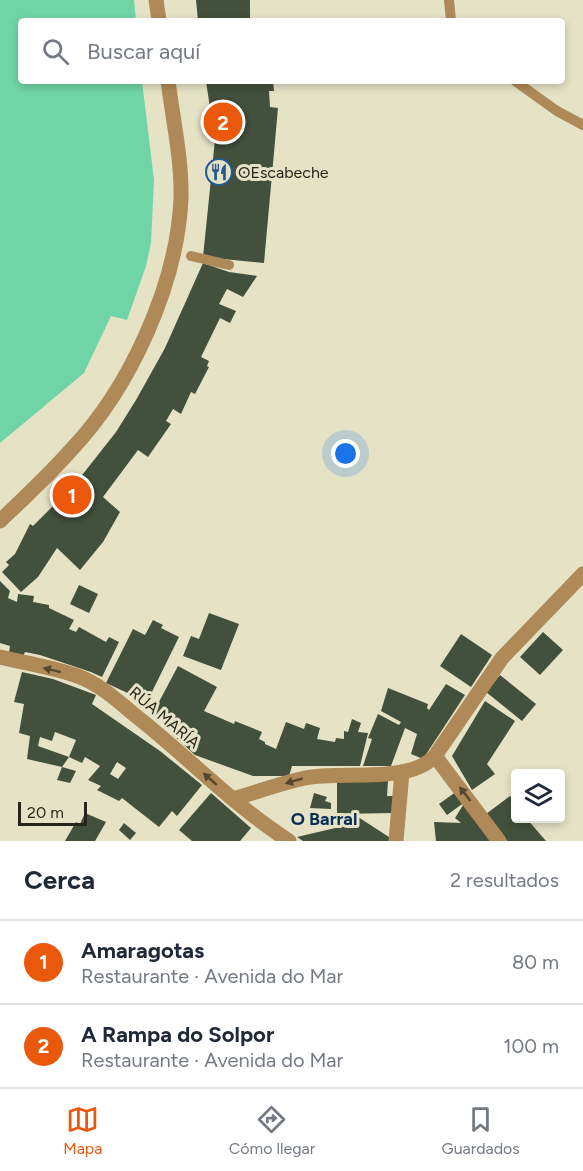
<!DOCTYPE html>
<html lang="es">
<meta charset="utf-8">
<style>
body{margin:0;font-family:Figtree,sans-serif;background:#f6f6f7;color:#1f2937}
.controls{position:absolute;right:18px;bottom:18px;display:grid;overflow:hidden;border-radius:6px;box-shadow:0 3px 9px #0003}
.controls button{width:54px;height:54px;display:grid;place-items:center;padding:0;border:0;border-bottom:2px solid #e0e1e3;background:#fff;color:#1f2937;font:30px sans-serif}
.scale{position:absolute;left:18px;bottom:15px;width:69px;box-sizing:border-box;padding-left:6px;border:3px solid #26251a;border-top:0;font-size:16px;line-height:21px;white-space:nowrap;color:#26251a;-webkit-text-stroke:4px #e5e2c6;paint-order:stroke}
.you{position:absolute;left:346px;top:454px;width:21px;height:21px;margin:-15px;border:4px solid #fff;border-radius:50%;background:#1a73e8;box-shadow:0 0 0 9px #1a73e833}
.badge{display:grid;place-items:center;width:39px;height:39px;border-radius:50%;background:#ea580c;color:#fff;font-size:20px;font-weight:700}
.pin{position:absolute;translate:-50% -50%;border:3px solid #fff;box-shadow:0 2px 6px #0006}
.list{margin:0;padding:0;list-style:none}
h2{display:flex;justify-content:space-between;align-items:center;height:78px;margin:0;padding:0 24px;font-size:26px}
h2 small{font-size:20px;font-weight:400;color:#747a83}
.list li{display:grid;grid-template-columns:39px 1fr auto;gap:18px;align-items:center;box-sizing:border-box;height:84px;padding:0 24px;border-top:2px solid #e0e1e3}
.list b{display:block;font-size:22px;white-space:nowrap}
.list p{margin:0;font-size:20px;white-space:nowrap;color:#747a83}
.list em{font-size:20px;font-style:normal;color:#747a83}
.icon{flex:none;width:33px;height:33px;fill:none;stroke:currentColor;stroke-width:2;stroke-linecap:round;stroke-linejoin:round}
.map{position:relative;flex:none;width:583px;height:841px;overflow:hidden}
.search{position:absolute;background:#fff;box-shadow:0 3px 9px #0003;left:18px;right:18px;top:18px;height:66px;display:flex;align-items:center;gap:15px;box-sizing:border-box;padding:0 21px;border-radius:6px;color:#747a83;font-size:22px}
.sheet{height:246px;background:#fff}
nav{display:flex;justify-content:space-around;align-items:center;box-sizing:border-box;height:84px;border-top:2px solid #e0e1e3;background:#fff;font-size:16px;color:#747a83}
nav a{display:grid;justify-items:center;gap:3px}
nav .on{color:#ea580c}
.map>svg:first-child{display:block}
.water{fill:#70d5a6}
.building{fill:#43503b;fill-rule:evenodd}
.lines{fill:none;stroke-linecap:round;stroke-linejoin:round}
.lane{stroke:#af8958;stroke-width:10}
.street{stroke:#af8958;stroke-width:15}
.oneway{fill:#564830}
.labels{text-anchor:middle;stroke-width:6;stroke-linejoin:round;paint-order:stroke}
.poi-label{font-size:16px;fill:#26251a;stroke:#e5e2c6;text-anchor:start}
.street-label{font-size:16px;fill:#26251a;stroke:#e5e2c6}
.neighbourhood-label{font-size:18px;font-weight:bold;fill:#072e54;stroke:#e5e2c6}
</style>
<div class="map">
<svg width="583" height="841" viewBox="0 0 583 841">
<rect width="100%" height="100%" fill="#e5e2c6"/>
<polygon class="water" points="0,0 134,0 136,21 21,21 21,81 142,81 154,180 151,243 146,266 127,320 111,316 84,373 0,443"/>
<g class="building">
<polygon points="196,0 250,0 250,20 198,21"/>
<polygon points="206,81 273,81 274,91 269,91 270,107 278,108 264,263 203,257 216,130 216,108 210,108"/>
<polygon points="203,263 229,272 257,276 243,297 227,289 219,304 236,311 230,323 220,318 201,357 209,361 207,366 209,367 195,394 191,392 181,414 173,409 166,421 171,424 148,457 138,450 103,497 120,512 103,542 80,570 57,548 38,577 21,592 2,572 9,565 6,562 15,554 30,524 33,526 58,501 54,498 75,476 79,479 116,432 136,400 165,348"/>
<polygon points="0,581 10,591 8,598 17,602 18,594 34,596 33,602 49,605 49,608 74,620 69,629 76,632 79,627 106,642 109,637 119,642 102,677 91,672 40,655 25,652 23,656 9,653 10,646 0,643"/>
<polygon points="79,585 98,594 89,613 70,604"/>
<polygon points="209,613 239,624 221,670 183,656 191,636 199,639"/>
<polygon points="153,620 163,625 161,628 179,637 147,702 106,683 133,629 145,635"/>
<polygon points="543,632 563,650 540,675 520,657"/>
<polygon points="461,634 492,655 471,687 440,666"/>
<polygon points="178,666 217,687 204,711 234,724 235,721 262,732 259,739 265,742 265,744 276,749 286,722 304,729 306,723 320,728 317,739 335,742 336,738 344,739 344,731 348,732 352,719 361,723 358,732 368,733 360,766 292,766 289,776 253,776 195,755 172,734 175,728 152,715"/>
<path d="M22,672L53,679L96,695L92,704L160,751L202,785L177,816L172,811L159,827L122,798L119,801L97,790L101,786L88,780L100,766L85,757L82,763L69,757L76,740L55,732L52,741L40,737L38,746L69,757L62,767L76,771L70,783L57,780L62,767L27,759L30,736L19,733L24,704L14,702ZM117,762L126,768L118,779L110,774Z"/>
<polygon points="500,675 536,704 522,721 486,692"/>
<polygon points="446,684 465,695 423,759 411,754 417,734 405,728 391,766 363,766 372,739 368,738 378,714 399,725 401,722 381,711 388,688 428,704 427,708 429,710"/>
<polygon points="485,701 515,721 487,764 495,774 472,790 452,756"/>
<polygon points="388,781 387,796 395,796 393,813 337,814 337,782"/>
<polygon points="457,791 494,841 436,841 434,822 461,823 455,818 465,802 447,815 439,804"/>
<polygon points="211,793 251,828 240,841 192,841 179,830"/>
<polygon points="314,793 327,797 325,801 331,803 331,809 310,808"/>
<polygon points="510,796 516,803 516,818 527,819 546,841 507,841 486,814"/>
<polygon points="85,813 106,822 95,841 65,841 76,822 80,824"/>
<polygon points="355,815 392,839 392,841 303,841 297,837 348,825"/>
<polygon points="124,823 136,833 130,840 119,830"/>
</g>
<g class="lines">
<g class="lane">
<polyline points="449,0 451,21"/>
<polyline points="515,81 557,111 583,125"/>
<polyline points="191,256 229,265"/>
</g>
<g class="street">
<polyline points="156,0 159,21"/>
<path d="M0,521C24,498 49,475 71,450C130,388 177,285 181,199C182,160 173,120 168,81"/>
<path d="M0,657C24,663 58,668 80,677C101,685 119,702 136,716C188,757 233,805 289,841"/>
<polyline points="435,756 502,658 583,574"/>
<path d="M233,799C257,792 281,783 305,778C341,770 408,785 435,756L499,841"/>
<polyline points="396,841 402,772"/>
</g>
</g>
<defs><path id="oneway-solid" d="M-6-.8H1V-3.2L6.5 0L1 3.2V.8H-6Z" transform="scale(1.5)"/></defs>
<g class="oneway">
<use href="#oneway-solid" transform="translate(52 670) rotate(-166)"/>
<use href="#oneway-solid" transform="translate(210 779) rotate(-139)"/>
<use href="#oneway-solid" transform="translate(294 781) rotate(163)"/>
<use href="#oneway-solid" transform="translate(465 794) rotate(-128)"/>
</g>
<defs>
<symbol id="restaurant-ring" viewBox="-11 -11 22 22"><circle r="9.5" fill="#e5e2c6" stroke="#235992" stroke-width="1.5"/><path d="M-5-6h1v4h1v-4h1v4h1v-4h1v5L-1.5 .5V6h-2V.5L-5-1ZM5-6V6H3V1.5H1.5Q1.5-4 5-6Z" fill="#235992"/></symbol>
</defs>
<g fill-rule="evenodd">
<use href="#restaurant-ring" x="204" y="157" width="30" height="30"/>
</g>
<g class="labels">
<g class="poi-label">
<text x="238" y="178">OEscabeche</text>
</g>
<g class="street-label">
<text transform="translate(165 717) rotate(40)" y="6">RÚA MARÍA</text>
</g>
<g class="neighbourhood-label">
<text x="324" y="825">O Barral</text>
</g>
</g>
</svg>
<div class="controls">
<button><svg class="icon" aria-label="layers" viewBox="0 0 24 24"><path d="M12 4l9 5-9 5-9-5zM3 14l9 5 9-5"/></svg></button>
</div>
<div class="scale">20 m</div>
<div class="you"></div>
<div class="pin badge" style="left:72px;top:495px">1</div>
<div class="pin badge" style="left:223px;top:122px">2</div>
<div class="search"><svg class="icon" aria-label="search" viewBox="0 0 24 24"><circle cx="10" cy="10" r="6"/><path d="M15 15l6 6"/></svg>Buscar aquí</div>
</div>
<section class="sheet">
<h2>Cerca<small>2 resultados</small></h2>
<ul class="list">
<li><span class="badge">1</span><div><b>Amaragotas</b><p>Restaurante · Avenida do Mar</p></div><em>80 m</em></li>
<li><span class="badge">2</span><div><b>A Rampa do Solpor</b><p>Restaurante · Avenida do Mar</p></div><em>100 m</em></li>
</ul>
</section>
<nav>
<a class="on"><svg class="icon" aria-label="map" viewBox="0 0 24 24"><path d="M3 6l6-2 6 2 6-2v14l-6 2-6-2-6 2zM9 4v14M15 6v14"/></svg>Mapa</a>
<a><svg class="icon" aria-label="directions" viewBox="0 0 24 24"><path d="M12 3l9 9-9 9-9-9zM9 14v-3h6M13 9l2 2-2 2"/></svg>Cómo llegar</a>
<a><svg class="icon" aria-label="saved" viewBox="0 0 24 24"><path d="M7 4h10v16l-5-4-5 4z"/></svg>Guardados</a>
</nav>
